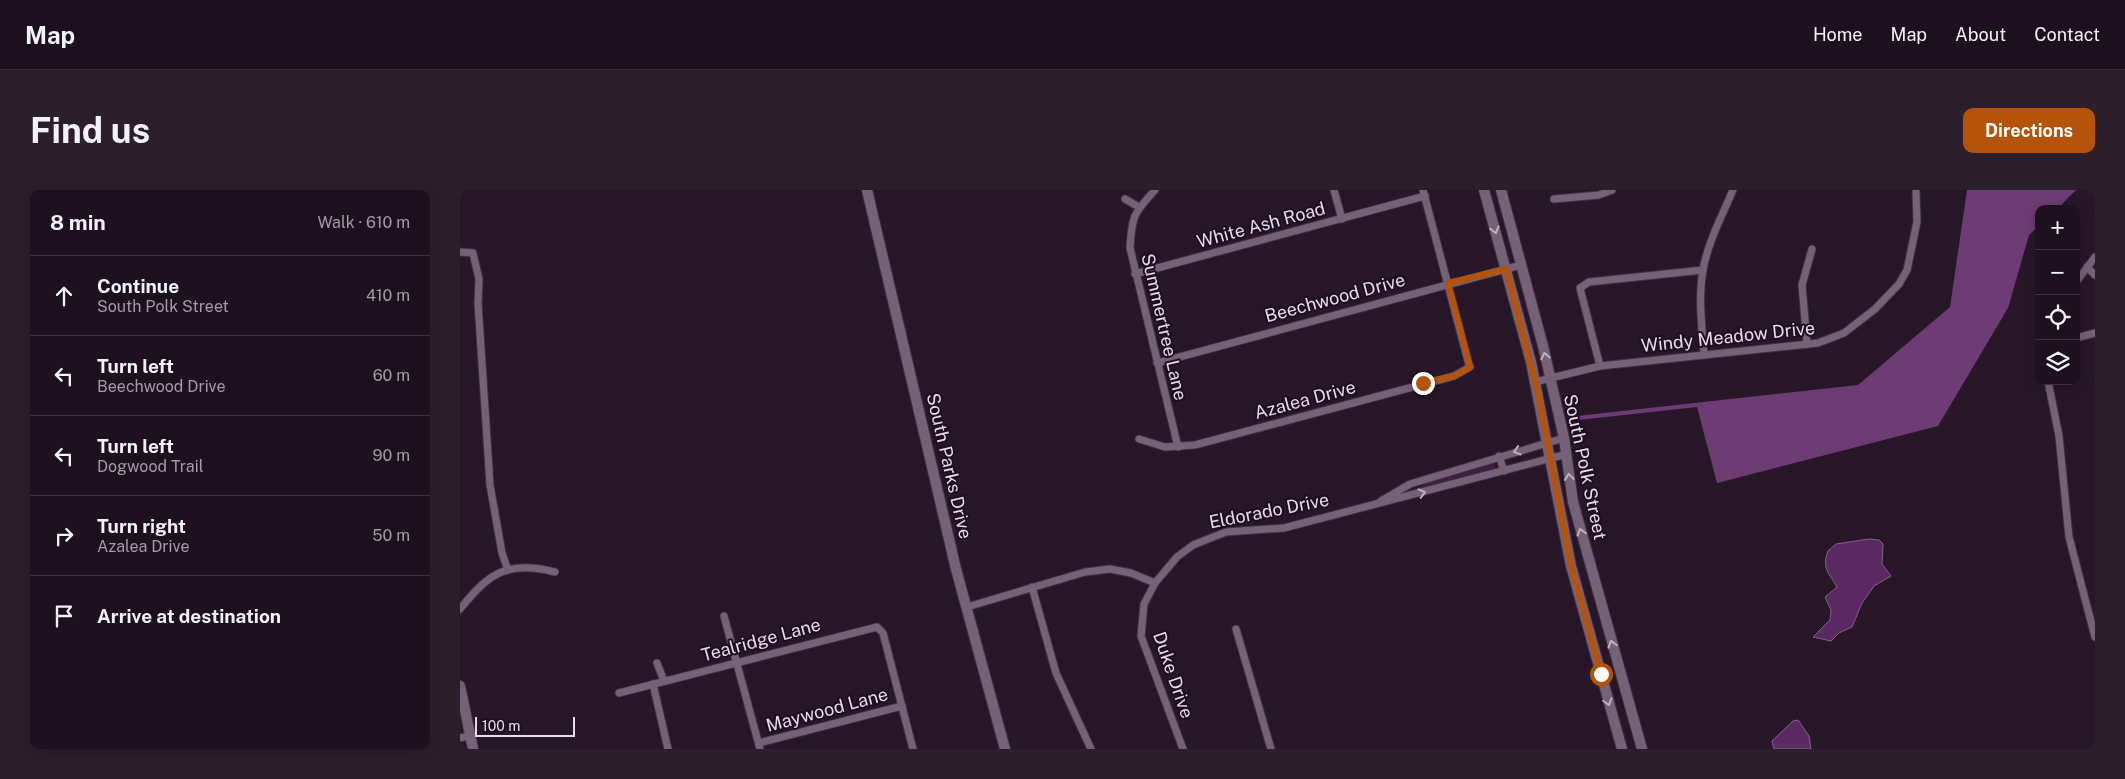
<!DOCTYPE html>
<meta charset="utf-8">
<style>
body{margin:0;font-family:"Public Sans",sans-serif;background:#2b1f2c;color:#f1f3f6}
.controls{position:absolute;right:15px;top:15px;display:grid;overflow:hidden;border-radius:10px;box-shadow:0 2px 12px #0003}
.controls button{width:45px;height:45px;display:grid;place-items:center;padding:0;border:0;border-bottom:1px solid #3c313d;background:#1e111f;color:#f1f3f6;font:25px sans-serif}
.scale{position:absolute;left:15px;bottom:12px;width:100px;box-sizing:border-box;padding-left:5px;border:2px solid #e8dce9;border-top:0;font-size:14px;line-height:18px;white-space:nowrap;color:#e8dce9;-webkit-text-stroke:4px #1e0e1f;paint-order:stroke}
.stop{position:absolute;width:15px;height:15px;margin:-11px;border:4px solid #b45309;border-radius:50%;background:#fff}
.stop.end{background:#b45309;border-color:#fff;box-shadow:0 1px 5px #0008}
.list{margin:0;padding:0;list-style:none}
h2{display:flex;justify-content:space-between;align-items:center;height:65px;margin:0;padding:0 20px;font-size:21px}
h2 small{font-size:16px;font-weight:400;color:#a19da4}
.list li{display:grid;grid-template-columns:32px 1fr auto;gap:15px;align-items:center;box-sizing:border-box;height:80px;padding:0 20px;border-top:1px solid #3c313d}
.list b{display:block;font-size:19px;white-space:nowrap}
.list p{margin:0;font-size:16px;white-space:nowrap;color:#a19da4}
.list em{font-size:16px;font-style:normal;color:#a19da4}
.icon{flex:none;width:28px;height:28px;fill:none;stroke:currentColor;stroke-width:2;stroke-linecap:round;stroke-linejoin:round}
.map{position:relative;flex:none;width:1635px;height:559px;overflow:hidden;border-radius:10px}
header{display:flex;align-items:center;gap:30px;box-sizing:border-box;height:70px;padding:0 25px;background:#1e111f;border-bottom:1px solid #3c313d}
header strong{font-size:24px}
nav{display:flex;gap:28px;margin-inline-start:auto;font-size:18px}
.intro{display:flex;align-items:center;justify-content:space-between;box-sizing:border-box;height:120px;padding:0 30px}
h1{margin:0;font-size:35px}
.button{padding:12px 22px;border-radius:10px;background:#b45309;color:#fff;font-size:18px;font-weight:700}
main{display:flex;gap:30px;padding:0 30px}
aside{flex:1;background:#1e111f;border-radius:10px;box-shadow:0 2px 12px #0003}
.map>svg:first-child{display:block}
.green{fill:#401d44}
.forest{fill:#6e3c74}
.water{fill:#5c2a62;stroke:#865f8a}
.lines{fill:none;stroke-linecap:round;stroke-linejoin:round}
.street-casing{stroke:#403341;stroke-width:9}
.secondary-casing{stroke:#403341;stroke-width:12}
.street{stroke:#766278;stroke-width:7}
.secondary{stroke:#766278;stroke-width:10}
.oneway{stroke:#c0b1c1}
.route{stroke:#b45309;stroke-width:6}
.labels{text-anchor:middle;stroke-width:4;stroke-linejoin:round;paint-order:stroke}
.street-label{font-size:18px;fill:#e8dce9;stroke:#1e0e1f}
</style>
<header>
<strong>Map</strong>
<nav><a>Home</a><a>Map</a><a>About</a><a>Contact</a></nav>
</header>
<div class="intro"><h1>Find us</h1><a class="button">Directions</a></div>
<main>
<aside>
<h2>8 min<small>Walk · 610 m</small></h2>
<ul class="list">
<li><svg class="icon" aria-label="ahead" viewBox="0 0 24 24"><path d="M12 20V5M6 11l6-6 6 6"/></svg><div><b>Continue</b><p>South Polk Street</p></div><em>410 m</em></li>
<li><svg class="icon" aria-label="left" viewBox="0 0 24 24"><path d="M17 20v-9H6M10 6l-5 5 5 5"/></svg><div><b>Turn left</b><p>Beechwood Drive</p></div><em>60 m</em></li>
<li><svg class="icon" aria-label="left" viewBox="0 0 24 24"><path d="M17 20v-9H6M10 6l-5 5 5 5"/></svg><div><b>Turn left</b><p>Dogwood Trail</p></div><em>90 m</em></li>
<li><svg class="icon" aria-label="right" viewBox="0 0 24 24"><path d="M7 20v-9h11M14 6l5 5-5 5"/></svg><div><b>Turn right</b><p>Azalea Drive</p></div><em>50 m</em></li>
<li><svg class="icon" aria-label="arrive" viewBox="0 0 24 24"><path d="M6 21V4h12l-3 4 3 4H6"/></svg><div><b>Arrive at destination</b></div></li>
</ul>
</aside>
<div class="map">
<svg width="1635" height="559" viewBox="0 0 1635 559">
<rect width="100%" height="100%" fill="#281729"/>
<polygon class="green" points="1034,272 1036,280 950,302 973,290"/>
<polygon class="forest" points="1507,0 1616,0 1597,19 1579,19 1579,36 1569,45 1548,118 1478,236 1257,293 1237,217 1109,231 1108,227 1398,195 1490,117"/>
<g class="water">
<path d="M1409,349L1419,350L1423,354L1422,374L1431,386L1414,396L1402,413L1392,437L1379,443L1371,451L1353,447L1370,430L1371,420L1365,407L1377,397C1370,384 1361,379 1368,361L1376,354Z"/>
<polygon points="1338,530 1349,546 1351,559 1314,559 1312,551 1333,531"/>
</g>
<g class="lines">
<defs>
<g id="street">
<path d="M695,0C673,24 672,26 670,58L718,257"/>
<polyline points="874,0 882,29"/>
<polyline points="665,9 679,17"/>
<polyline points="1094,9 1139,5 1152,0"/>
<polyline points="0,62 13,63 19,89 18,113 30,295 42,363 48,380"/>
<polyline points="1627,77 1635,85"/>
<polyline points="675,84 965,6"/>
<polyline points="1616,92 1635,67"/>
<polyline points="1616,148 1635,143"/>
<polyline points="1347,154 1342,95 1352,59"/>
<path d="M1244,165C1242,137 1238,108 1243,80C1248,52 1262,26 1273,0"/>
<polyline points="697,173 1061,75"/>
<polyline points="1140,176 1120,98 1129,92 1243,80"/>
<polyline points="1588,191 1599,246 1609,347 1635,447"/>
<polyline points="1075,192 1140,176 1358,153 1384,143 1415,119 1439,94 1447,80 1457,32 1456,0"/>
<polyline points="679,249 705,257 735,255 994,186 1010,177 1008,171 963,0"/>
<polyline points="1039,266 1044,281"/>
<polyline points="921,311 950,294 1104,248"/>
<polyline points="572,397 596,483 631,559"/>
<polyline points="507,417 625,382 650,379 671,383 695,393"/>
<path d="M0,419C29,383 47,370 95,382"/>
<polyline points="264,426 300,559"/>
<polyline points="776,439 811,559"/>
<polyline points="197,473 204,491"/>
<polyline points="193,494 208,559"/>
<polyline points="159,503 417,437 423,443 453,559"/>
<polyline points="0,548 12,545"/>
<polyline points="299,553 442,516"/>
<polyline points="723,559 681,446 684,414 695,393 717,367 733,355 766,342 824,338 1107,264"/>
</g>
<g id="secondary">
<polyline points="407,0 496,379 545,559"/>
<polyline points="1024,0 1071,172 1111,376 1162,559"/>
<polyline points="1041,0 1083,156 1104,248 1113,312 1182,559"/>
<polyline points="0,496 13,559"/>
</g>
</defs>
<use href="#street" class="street-casing"/>
<use href="#secondary" class="secondary-casing"/>
<use href="#street" class="street"/>
<use href="#secondary" class="secondary"/>
</g>
<defs><path id="oneway-chevron" d="M-2-3.5L2.5 0L-2 3.5" fill="none" stroke-width="1.6" stroke-linecap="round" stroke-linejoin="round" transform="scale(1.25)"/></defs>
<g class="oneway">
<use href="#oneway-chevron" transform="translate(1035 40) rotate(75)"/>
<use href="#oneway-chevron" transform="translate(1085 166) rotate(-103)"/>
<use href="#oneway-chevron" transform="translate(1057 261) rotate(163)"/>
<use href="#oneway-chevron" transform="translate(1109 287) rotate(-97)"/>
<use href="#oneway-chevron" transform="translate(962 303) rotate(-15)"/>
<use href="#oneway-chevron" transform="translate(1121 342) rotate(-105)"/>
<use href="#oneway-chevron" transform="translate(1152 454) rotate(-106)"/>
<use href="#oneway-chevron" transform="translate(1148 512) rotate(74)"/>
</g>
<g class="lines">
<polyline class="route" points="963,193 994,186 1010,177 988,93 1046,79 1078,204 1111,376 1141,484"/>
</g>
<g class="labels">
<g class="street-label">
<text transform="translate(801 35) rotate(-15)" y="6">White Ash Road</text>
<text transform="translate(875 108) rotate(-15)" y="6">Beechwood Drive</text>
<text transform="translate(704 137) rotate(77)" y="6">Summertree Lane</text>
<text transform="translate(1268 147) rotate(-6)" y="6">Windy Meadow Drive</text>
<text transform="translate(845 210) rotate(-15)" y="6">Azalea Drive</text>
<text transform="translate(489 276) rotate(77)" y="6">South Parks Drive</text>
<text transform="translate(1125 277) rotate(78)" y="6">South Polk Street</text>
<text transform="translate(809 321) rotate(-11)" y="6">Eldorado Drive</text>
<text transform="translate(301 450) rotate(-15)" y="6">Tealridge Lane</text>
<text transform="translate(713 485) rotate(71)" y="6">Duke Drive</text>
<text transform="translate(367 520) rotate(-15)" y="6">Maywood Lane</text>
</g>
</g>
</svg>
<div class="controls">
<button>+</button>
<button>−</button>
<button><svg class="icon" aria-label="locate" viewBox="0 0 24 24"><circle cx="12" cy="12" r="6"/><path d="M12 2v4M12 18v4M2 12h4M18 12h4"/></svg></button>
<button><svg class="icon" aria-label="layers" viewBox="0 0 24 24"><path d="M12 4l9 5-9 5-9-5zM3 14l9 5 9-5"/></svg></button>
</div>
<div class="scale">100 m</div>
<div class="stop" style="left:1141px;top:484px"></div>
<div class="stop end" style="left:963px;top:193px"></div>
</div>
</main>
